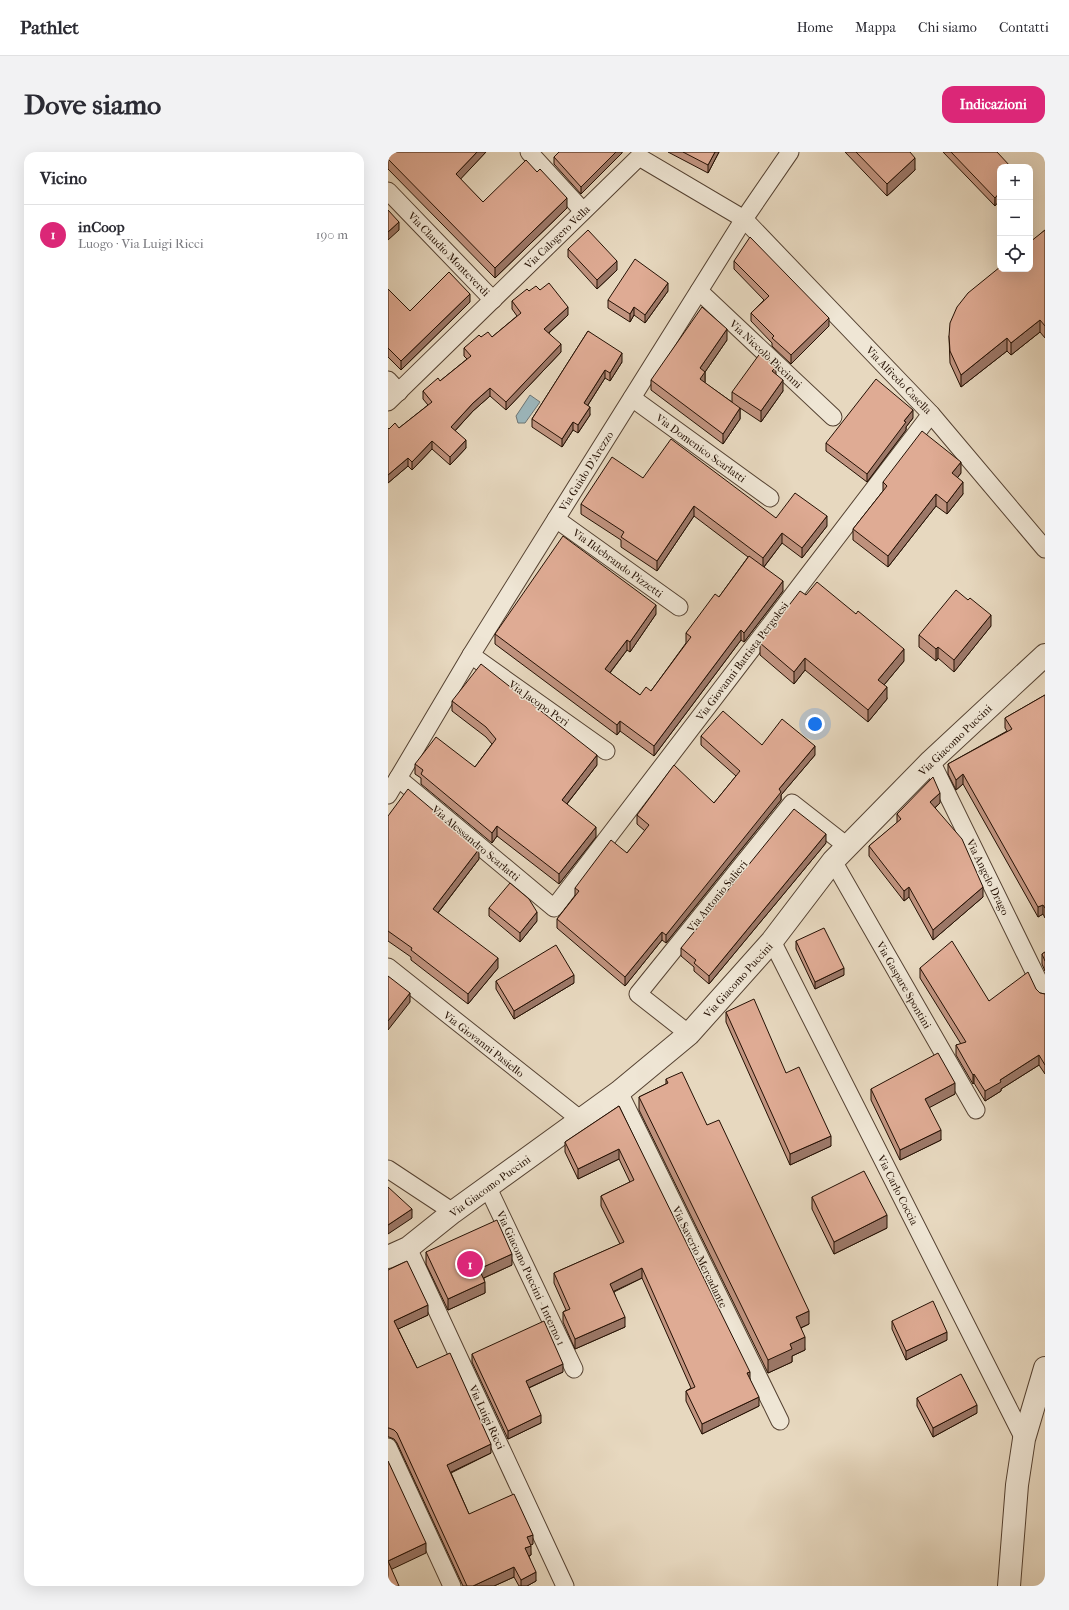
<!DOCTYPE html>
<html lang="it">
<meta charset="utf-8">
<style>
body{margin:0;font-family:"IM FELL French Canon",serif;background:#f2f2f3;color:#2b2b33}
.controls{position:absolute;right:12px;top:12px;display:grid;overflow:hidden;border-radius:8px;box-shadow:0 4px 16px #0002}
.controls button{width:36px;height:36px;display:grid;place-items:center;padding:0;border:0;border-bottom:1px solid #e1e1e2;background:#fff;color:#2b2b33;font:20px sans-serif}
.you{position:absolute;left:427px;top:572px;width:14px;height:14px;margin:-10px;border:3px solid #fff;border-radius:50%;background:#1a73e8;box-shadow:0 0 0 6px #1a73e833}
.badge{display:grid;place-items:center;width:26px;height:26px;border-radius:50%;background:#db2777;color:#fff;font-size:13px;font-weight:700}
.pin{position:absolute;translate:-50% -50%;border:2px solid #fff;box-shadow:0 1px 4px #0006}
.list{margin:0;padding:0;list-style:none}
h2{display:flex;justify-content:space-between;align-items:center;height:52px;margin:0;padding:0 16px;font-size:17px}
h2 small{font-size:13px;font-weight:400;color:#7c7c81}
.list li{display:grid;grid-template-columns:26px 1fr auto;gap:12px;align-items:center;box-sizing:border-box;height:60px;padding:0 16px;border-top:1px solid #e1e1e2}
.list b{display:block;font-size:15px;white-space:nowrap}
.list p{margin:0;font-size:13px;white-space:nowrap;color:#7c7c81}
.list em{font-size:13px;font-style:normal;color:#7c7c81}
.icon{flex:none;width:22px;height:22px;fill:none;stroke:currentColor;stroke-width:2;stroke-linecap:round;stroke-linejoin:round}
.map{position:relative;flex:none;width:657px;height:1434px;overflow:hidden;border-radius:12px}
header{display:flex;align-items:center;gap:24px;box-sizing:border-box;height:56px;padding:0 20px;background:#fff;border-bottom:1px solid #e1e1e2}
header strong{font-size:19px}
nav{display:flex;gap:22px;margin-inline-start:auto;font-size:14px}
.intro{display:flex;align-items:center;justify-content:space-between;box-sizing:border-box;height:96px;padding:0 24px}
h1{margin:0;font-size:28px}
.button{padding:10px 18px;border-radius:12px;background:#db2777;color:#fff;font-size:14px;font-weight:700}
main{display:flex;gap:24px;padding:0 24px}
aside{flex:1;background:#fff;border-radius:12px;box-shadow:0 4px 16px #0002}
.map>svg:first-child{display:block}
.water{fill:#9cb7bd;stroke:#6c7473}
.lines{fill:none;stroke-linecap:round;stroke-linejoin:round}
.minor-casing{stroke:#554232;stroke-width:19}
.tertiary-casing{stroke:#554232;stroke-width:24}
.minor{stroke:#efe6d5;stroke-width:17}
.tertiary{stroke:#efe6d5;stroke-width:22}
.wall{fill:#c0937f;stroke:#241003}
.shaded-wall{fill:#9c7868;stroke:#241003}
.building{fill:#dfab94;stroke:#241003}
.labels{text-anchor:middle;stroke-width:3;stroke-linejoin:round;paint-order:stroke}
.street-label{font-size:11px;fill:#241003;stroke:#efe6d5}
</style>
<header>
<strong>Pathlet</strong>
<nav><a>Home</a><a>Mappa</a><a>Chi siamo</a><a>Contatti</a></nav>
</header>
<div class="intro"><h1>Dove siamo</h1><a class="button">Indicazioni</a></div>
<main>
<aside>
<h2>Vicino<small></small></h2>
<ul class="list">
<li><span class="badge">1</span><div><b>inCoop</b><p>Luogo · Via Luigi Ricci</p></div><em>190 m</em></li>
</ul>
</aside>
<div class="map">
<svg width="657" height="1434" viewBox="0 0 657 1434">
<rect width="100%" height="100%" fill="#e7d8bf"/>
<filter id="stains"><feTurbulence type="fractalNoise" baseFrequency=".005" numOctaves="4"/><feColorMatrix values="0 0 0 0 .2 0 0 0 0 .09 0 0 0 0 .02 0 0 0 .5 -.17"/></filter>
<radialGradient id="worn" r=".72"><stop offset=".6" stop-color="#630" stop-opacity="0"/><stop offset="1" stop-color="#630" stop-opacity=".3"/></radialGradient>
<polygon class="water" points="142,243 152,250 137,271 130,271 128,264"/>
<g class="lines">
<defs>
<g id="minor">
<polyline points="141,0 195,59"/>
<polyline points="0,39 105,148"/>
<polyline points="311,139 445,265"/>
<polyline points="0,228 11,240"/>
<polyline points="244,246 382,346"/>
<polyline points="0,250 251,5 356,67 543,262 657,397"/>
<polyline points="168,367 291,455"/>
<polyline points="83,503 218,599"/>
<polyline points="543,609 657,842"/>
<polyline points="10,626 166,756 543,262"/>
<polyline points="0,643 83,503 168,367 356,67 402,0"/>
<polyline points="445,709 588,958"/>
<polyline points="384,789 636,1287"/>
<polyline points="0,815 193,968"/>
<polyline points="301,882 250,842 404,651 459,694"/>
<polyline points="231,940 392,1269"/>
<polyline points="0,1017 65,1060"/>
<polyline points="100,1036 186,1217"/>
<polyline points="20,1096 177,1434"/>
<polyline points="0,1295 64,1434"/>
</g>
<g id="tertiary">
<polyline points="0,1105 20,1096 65,1060 231,940 301,882 384,789 445,709 543,609 657,503"/>
<polyline points="621,1434 629,1333 636,1287 657,1216"/>
</g>
</defs>
<use href="#minor" class="minor-casing"/>
<use href="#tertiary" class="tertiary-casing"/>
<use href="#minor" class="minor"/>
<use href="#tertiary" class="tertiary"/>
</g>
<g class="wall">
<polygon points="0,0 98,0 72,27 95,50 179,56 107,126 0,17"/>
<polygon points="234,0 234,1 193,42 166,12 166,5"/>
<polygon points="280,0 331,0 320,21"/>
<polygon points="457,0 522,0 527,18 499,44"/>
<polygon points="555,0 609,0 607,54"/>
<polygon points="657,78 657,186 652,180 623,203 619,199 573,235 562,211 561,184 612,117"/>
<polygon points="180,97 229,118 209,137 180,105"/>
<polygon points="346,109 441,174 403,212 384,194 384,191 363,169 363,161 376,148 346,117"/>
<polygon points="0,137 22,159 82,150 13,218 0,205"/>
<polygon points="152,138 180,163 161,181 173,200 118,258 102,244 85,259 67,279 78,296 62,313 44,297 24,318 20,314 0,331 0,276 1,277 11,276 40,253 35,247 35,239 52,229 79,207 76,204 76,196 93,185 104,185 129,164 124,157 124,149 141,139"/>
<polygon points="280,139 257,171 246,163 242,170 220,156 220,148"/>
<polygon points="200,179 234,210 222,229 217,226 200,253 202,263 190,281 185,278 174,295 144,275 144,267"/>
<polygon points="339,188 317,220 317,231 344,250 344,240 388,222 395,239 373,270 352,256 352,267 335,292 263,238 263,228"/>
<polygon points="525,266 518,275 518,278 479,330 438,299 438,291"/>
<polygon points="573,321 569,326 575,342 559,362 548,354 500,415 465,388 465,377 495,339 495,330"/>
<polygon points="255,326 388,366 439,374 414,406 394,391 376,415 395,439 356,490 353,488 266,604 232,579 229,583 107,492 107,482 268,462 242,500 239,498 222,521 252,543 263,539 298,491 298,481 331,445 360,405 306,364 269,419 233,395 233,388 193,362 193,352"/>
<polygon points="418,443 516,509 496,533 499,547 480,570 417,518 406,532 372,503 372,491"/>
<polygon points="603,474 566,520 550,506 548,509 531,495 531,483"/>
<polygon points="657,543 657,766 655,762 650,765 575,632 568,638 560,622 560,612 619,579 617,576 617,566"/>
<polygon points="64,549 209,613 179,652 208,685 171,732 109,684 104,691 33,632 33,626 27,622 27,612 87,615 104,592 98,585 64,559"/>
<polygon points="313,584 374,593 427,603 393,643 393,648 278,791 274,788 237,834 169,776 169,767 187,744 187,736 239,701 257,679 249,672 249,663 326,651 348,624 313,593"/>
<polygon points="552,651 547,656 595,745 545,788 521,745 516,749 481,704 481,694 509,671 509,662"/>
<polygon points="0,664 91,707 50,761 110,816 80,852 23,808 23,805 0,789"/>
<polygon points="438,691 321,832 306,819 306,815 293,804 293,796"/>
<polygon points="101,756 149,769 132,790 101,764"/>
<polygon points="408,789 456,823 427,837 408,797"/>
<polygon points="657,800 657,819 654,812 654,802"/>
<polygon points="532,816 601,849 648,837 652,841 657,842 657,922 651,913 613,937 613,939 597,949 586,931 585,932 568,903 568,893 573,892 532,826"/>
<polygon points="108,829 186,831 126,867 108,837"/>
<polygon points="338,860 398,921 443,994 402,1013 338,870"/>
<polygon points="278,927 319,973 421,1172 413,1176 417,1198 404,1204 404,1210 380,1221 251,958 251,945 278,932"/>
<polygon points="483,937 567,942 541,955 553,988 512,1008 483,948"/>
<polygon points="231,954 362,1227 371,1254 314,1282 298,1249 298,1239 303,1236 254,1126 226,1140 237,1175 187,1197 175,1170 175,1160 178,1158 166,1131 166,1121 232,1092 213,1054 213,1044 242,1030 231,1007 190,1027 177,1000 177,990"/>
<polygon points="424,1045 499,1076 446,1102 424,1057"/>
<polygon points="38,1100 124,1113 96,1126 97,1141 60,1158 38,1112"/>
<polygon points="0,1118 40,1163 10,1177 29,1216 103,1301 63,1321 81,1362 145,1392 142,1393 143,1403 141,1404 148,1429 139,1434 131,1434 126,1425 106,1434 75,1434 9,1291 6,1287 1,1285 0,1285"/>
<polygon points="504,1169 559,1188 518,1208 504,1177"/>
<polygon points="84,1202 175,1220 141,1236 153,1271 120,1287 84,1210"/>
<polygon points="529,1246 589,1261 545,1285 529,1254"/>
</g>
<g class="shaded-wall">
<polygon points="89,0 98,0 68,32 68,22"/>
<polygon points="228,0 234,0 234,1 193,42 193,35"/>
<polygon points="327,0 331,0 320,21 320,13"/>
<polygon points="527,6 527,18 499,44 499,32"/>
<polygon points="612,40 612,48 607,54 607,46"/>
<polygon points="179,46 179,56 107,126 107,116"/>
<polygon points="11,70 11,78 0,88 0,80"/>
<polygon points="229,109 229,118 209,137 209,128"/>
<polygon points="280,131 280,139 257,171 257,163"/>
<polygon points="82,142 82,150 13,218 13,209"/>
<polygon points="180,155 180,163 156,185 156,177"/>
<polygon points="246,155 246,163 242,170 242,162"/>
<polygon points="441,166 441,174 403,212 403,203"/>
<polygon points="652,168 652,180 623,203 623,191"/>
<polygon points="339,177 339,188 317,220 317,230 312,238 312,216"/>
<polygon points="619,186 619,199 573,235 573,223"/>
<polygon points="173,192 173,200 118,258 118,250"/>
<polygon points="234,201 234,210 222,229 222,221"/>
<polygon points="388,215 388,226 384,219"/>
<polygon points="217,218 217,226 196,259 196,251"/>
<polygon points="395,228 395,239 373,270 373,259"/>
<polygon points="102,236 102,244 85,259 63,283 63,275 85,251"/>
<polygon points="202,255 202,263 190,281 190,273"/>
<polygon points="352,256 352,267 335,292 335,282"/>
<polygon points="525,258 525,266 518,275 518,278 479,330 479,322 516,269"/>
<polygon points="185,270 185,278 174,295 174,287"/>
<polygon points="78,288 78,296 62,313 62,305"/>
<polygon points="44,289 44,297 24,318 24,310"/>
<polygon points="20,306 20,314 0,331 0,323"/>
<polygon points="573,310 573,321 564,333 564,321"/>
<polygon points="575,330 575,342 559,362 559,351"/>
<polygon points="548,342 548,354 500,415 500,404"/>
<polygon points="306,354 306,364 269,419 269,409"/>
<polygon points="439,364 439,374 414,406 414,396"/>
<polygon points="394,381 394,391 375,416 375,406"/>
<polygon points="395,429 395,439 356,490 356,481"/>
<polygon points="268,453 268,462 242,500 242,490"/>
<polygon points="603,463 603,474 566,520 566,508"/>
<polygon points="353,478 353,488 266,604 266,594"/>
<polygon points="239,488 239,498 217,527 217,517"/>
<polygon points="550,495 550,506 548,509 548,497"/>
<polygon points="516,497 516,509 490,540 490,528"/>
<polygon points="417,506 417,518 406,532 406,520"/>
<polygon points="499,535 499,547 480,570 480,558"/>
<polygon points="232,569 232,579 229,583 229,573"/>
<polygon points="427,594 427,603 393,643 393,648 278,791 278,783 391,637"/>
<polygon points="209,603 209,613 174,658 174,648"/>
<polygon points="575,622 575,632 568,638 568,628"/>
<polygon points="552,641 552,651 542,660 542,650"/>
<polygon points="109,674 109,684 104,691 104,681"/>
<polygon points="208,675 208,685 171,732 171,722"/>
<polygon points="438,682 438,691 321,832 321,824"/>
<polygon points="91,697 91,707 45,767 45,757"/>
<polygon points="521,735 521,745 516,749 516,739"/>
<polygon points="595,735 595,745 545,788 545,778"/>
<polygon points="655,753 655,762 650,765 650,755"/>
<polygon points="149,760 149,769 132,790 132,781"/>
<polygon points="274,780 274,788 237,834 237,825"/>
<polygon points="110,806 110,816 80,852 80,842"/>
<polygon points="456,816 456,823 427,837 427,830"/>
<polygon points="186,823 186,831 126,867 126,859"/>
<polygon points="22,841 22,850 0,878 0,869"/>
<polygon points="651,903 651,913 613,937 613,939 597,949 597,939 612,928"/>
<polygon points="586,922 586,931 585,932 585,923"/>
<polygon points="567,931 567,942 537,958 537,947"/>
<polygon points="553,978 553,988 512,1008 512,998"/>
<polygon points="443,984 443,994 402,1013 402,1002"/>
<polygon points="231,997 231,1007 190,1027 190,1017"/>
<polygon points="24,1057 24,1066 0,1082 0,1073"/>
<polygon points="499,1063 499,1076 446,1102 446,1090"/>
<polygon points="124,1102 124,1113 91,1128 91,1117"/>
<polygon points="254,1116 254,1126 222,1141 222,1132"/>
<polygon points="97,1130 97,1141 60,1158 60,1147"/>
<polygon points="40,1153 40,1163 6,1179 6,1169"/>
<polygon points="421,1159 421,1172 408,1178 408,1165"/>
<polygon points="237,1165 237,1175 187,1197 187,1187"/>
<polygon points="559,1180 559,1188 518,1208 518,1199"/>
<polygon points="417,1185 417,1198 404,1204 404,1210 380,1221 380,1208 402,1192"/>
<polygon points="175,1212 175,1220 138,1237 138,1229"/>
<polygon points="362,1220 362,1230 359,1221"/>
<polygon points="371,1245 371,1254 314,1282 314,1272"/>
<polygon points="589,1253 589,1261 545,1285 545,1276"/>
<polygon points="153,1263 153,1271 120,1287 120,1279"/>
<polygon points="103,1292 103,1301 59,1322 59,1313"/>
<polygon points="145,1383 145,1392 139,1395 139,1385"/>
<polygon points="38,1391 38,1401 0,1419 0,1409"/>
<polygon points="143,1394 143,1403 137,1406 137,1396"/>
<polygon points="126,1415 126,1425 106,1434 85,1434"/>
<polygon points="148,1420 148,1429 139,1434 133,1434 133,1428"/>
</g>
<g class="building">
<polygon points="0,0 89,0 68,22 95,50 138,8 149,20 152,17 179,46 107,116 0,7"/>
<polygon points="171,0 228,0 193,35 166,5"/>
<polygon points="295,0 327,0 320,13"/>
<polygon points="468,0 522,0 527,6 499,32"/>
<polygon points="563,0 609,0 623,15 612,15 612,40 607,46"/>
<polygon points="0,58 11,70 0,80"/>
<polygon points="200,78 229,109 209,128 180,97"/>
<polygon points="657,78 657,174 652,168 623,191 619,186 573,223 562,199 561,184 562,171 569,155 580,141 612,115 612,117 642,117 642,90"/>
<polygon points="362,85 441,166 403,203 384,186 386,184 363,161 381,144 346,109"/>
<polygon points="247,107 280,131 257,163 246,155 242,162 220,148"/>
<polygon points="61,120 82,142 13,209 0,196 0,137 22,159"/>
<polygon points="161,131 180,155 156,177 173,192 118,250 102,236 85,251 63,275 78,288 62,305 44,289 24,310 20,306 0,323 0,276 1,277 7,271 11,276 44,250 35,239 50,226 52,229 83,204 76,196 91,183 93,185 100,180 104,185 133,161 124,149 139,137 141,139 148,134 152,138"/>
<polygon points="314,155 339,177 312,216 317,220 312,227 352,256 335,282 263,228"/>
<polygon points="200,179 234,201 222,221 217,218 196,251 202,255 190,273 185,270 174,287 144,267"/>
<polygon points="373,200 388,215 384,219 395,228 373,259 344,240"/>
<polygon points="488,227 525,258 516,269 518,270 479,322 438,291"/>
<polygon points="534,279 573,310 564,321 575,330 559,351 548,342 500,404 465,377 499,334 495,330"/>
<polygon points="283,287 388,366 407,341 439,364 414,396 394,381 375,406 306,354 269,409 233,385 236,380 193,352 224,305 255,326"/>
<polygon points="175,384 268,453 242,490 239,488 217,517 252,543 258,535 263,539 303,485 298,481 327,442 331,445 361,404 395,429 356,481 353,478 266,594 232,569 229,573 107,482"/>
<polygon points="429,430 468,462 470,459 516,497 490,528 499,535 480,558 417,506 406,520 372,491 412,439 418,443"/>
<polygon points="568,438 580,448 582,446 603,463 566,508 550,495 548,497 531,483"/>
<polygon points="93,512 209,603 174,648 208,675 171,722 109,674 104,681 33,622 35,618 27,612 48,585 87,615 108,587 98,575 64,549"/>
<polygon points="657,543 657,756 655,753 650,755 575,622 568,628 560,612 624,577 617,566"/>
<polygon points="335,559 374,593 394,567 427,594 391,637 393,640 278,783 274,780 237,825 169,767 191,739 187,736 223,688 239,701 261,673 249,663 286,613 326,651 352,619 313,584"/>
<polygon points="545,625 552,641 542,650 574,687 595,735 545,778 521,735 516,739 481,694 513,667 509,662"/>
<polygon points="20,637 91,697 45,757 110,806 80,842 23,798 24,796 0,779 0,664"/>
<polygon points="406,657 438,682 321,824 306,811 308,808 293,796"/>
<polygon points="122,731 141,747 149,760 132,781 101,756"/>
<polygon points="436,776 456,816 427,830 408,789"/>
<polygon points="564,789 601,849 640,820 648,837 652,841 657,842 657,913 651,903 612,928 613,930 597,939 586,922 585,923 568,893 578,890 532,816"/>
<polygon points="168,793 186,823 126,859 108,829"/>
<polygon points="657,800 657,809 654,802"/>
<polygon points="0,824 22,841 0,869"/>
<polygon points="366,847 398,921 411,915 443,984 402,1002 338,860"/>
<polygon points="550,901 567,931 537,947 553,978 512,998 483,937"/>
<polygon points="294,920 319,973 331,968 421,1159 408,1165 417,1185 402,1192 404,1197 380,1208 251,945 280,931 278,927"/>
<polygon points="231,954 362,1220 359,1221 371,1245 314,1272 298,1239 307,1235 254,1116 222,1132 237,1165 187,1187 175,1160 182,1157 166,1121 236,1090 213,1044 246,1028 231,997 190,1017 177,990"/>
<polygon points="476,1019 499,1063 446,1090 424,1045"/>
<polygon points="0,1035 24,1057 0,1073"/>
<polygon points="109,1068 124,1102 91,1117 97,1130 60,1147 38,1100"/>
<polygon points="19,1109 40,1153 6,1169 29,1216 62,1201 103,1292 59,1313 81,1362 126,1342 145,1383 139,1385 143,1394 137,1396 148,1420 133,1428 126,1415 85,1434 79,1434 9,1281 6,1278 1,1276 0,1276 0,1118"/>
<polygon points="545,1149 559,1180 518,1199 504,1169"/>
<polygon points="156,1169 175,1212 138,1229 153,1263 120,1279 84,1202"/>
<polygon points="573,1222 589,1253 545,1276 529,1246"/>
<polygon points="0,1309 38,1391 0,1409 11,1434 0,1434"/>
</g>
<g class="labels">
<g class="street-label">
<text transform="translate(169 85) rotate(-44)" y="4">Via Calogero Vella</text>
<text transform="translate(61 102) rotate(46)" y="4">Via Claudio Monteverdi</text>
<text transform="translate(378 202) rotate(43)" y="4">Via Niccolò Piccinni</text>
<text transform="translate(511 228) rotate(46)" y="4">Via Alfredo Casella</text>
<text transform="translate(313 296) rotate(36)" y="4">Via Domenico Scarlatti</text>
<text transform="translate(198 319) rotate(-58)" y="4">Via Guido D'Arezzo</text>
<text transform="translate(230 411) rotate(36)" y="4">Via Ildebrando Pizzetti</text>
<text transform="translate(354 509) rotate(-53)" y="4">Via Giovanni Battista Pergolesi</text>
<text transform="translate(151 551) rotate(35)" y="4">Via Jacopo Peri</text>
<text transform="translate(567 588) rotate(-44)" y="4">Via Giacomo Puccini</text>
<text transform="translate(88 691) rotate(40)" y="4">Via Alessandro Scarlatti</text>
<text transform="translate(600 725) rotate(64)" y="4">Via Angelo Drago</text>
<text transform="translate(329 744) rotate(-51)" y="4">Via Antonio Salieri</text>
<text transform="translate(350 828) rotate(-48)" y="4">Via Giacomo Puccini</text>
<text transform="translate(516 833) rotate(60)" y="4">Via Gaspare Spontini</text>
<text transform="translate(96 892) rotate(38)" y="4">Via Giovanni Pasiello</text>
<text transform="translate(102 1034) rotate(-36)" y="4">Via Giacomo Puccini</text>
<text transform="translate(510 1038) rotate(63)" y="4">Via Carlo Coccia</text>
<text transform="translate(312 1105) rotate(64)" y="4">Via Saverio Mercadante</text>
<text transform="translate(143 1126) rotate(65)" y="4">Via Giacomo Puccini - Interno 1</text>
<text transform="translate(99 1265) rotate(65)" y="4">Via Luigi Ricci</text>
</g>
</g>
<rect width="100%" height="100%" filter="url(#stains)"/>
<rect width="100%" height="100%" fill="url(#worn)"/>
</svg>
<div class="controls">
<button>+</button>
<button>−</button>
<button><svg class="icon" aria-label="locate" viewBox="0 0 24 24"><circle cx="12" cy="12" r="6"/><path d="M12 2v4M12 18v4M2 12h4M18 12h4"/></svg></button>
</div>
<div class="you"></div>
<div class="pin badge" style="left:82px;top:1112px">1</div>
</div>
</main>
